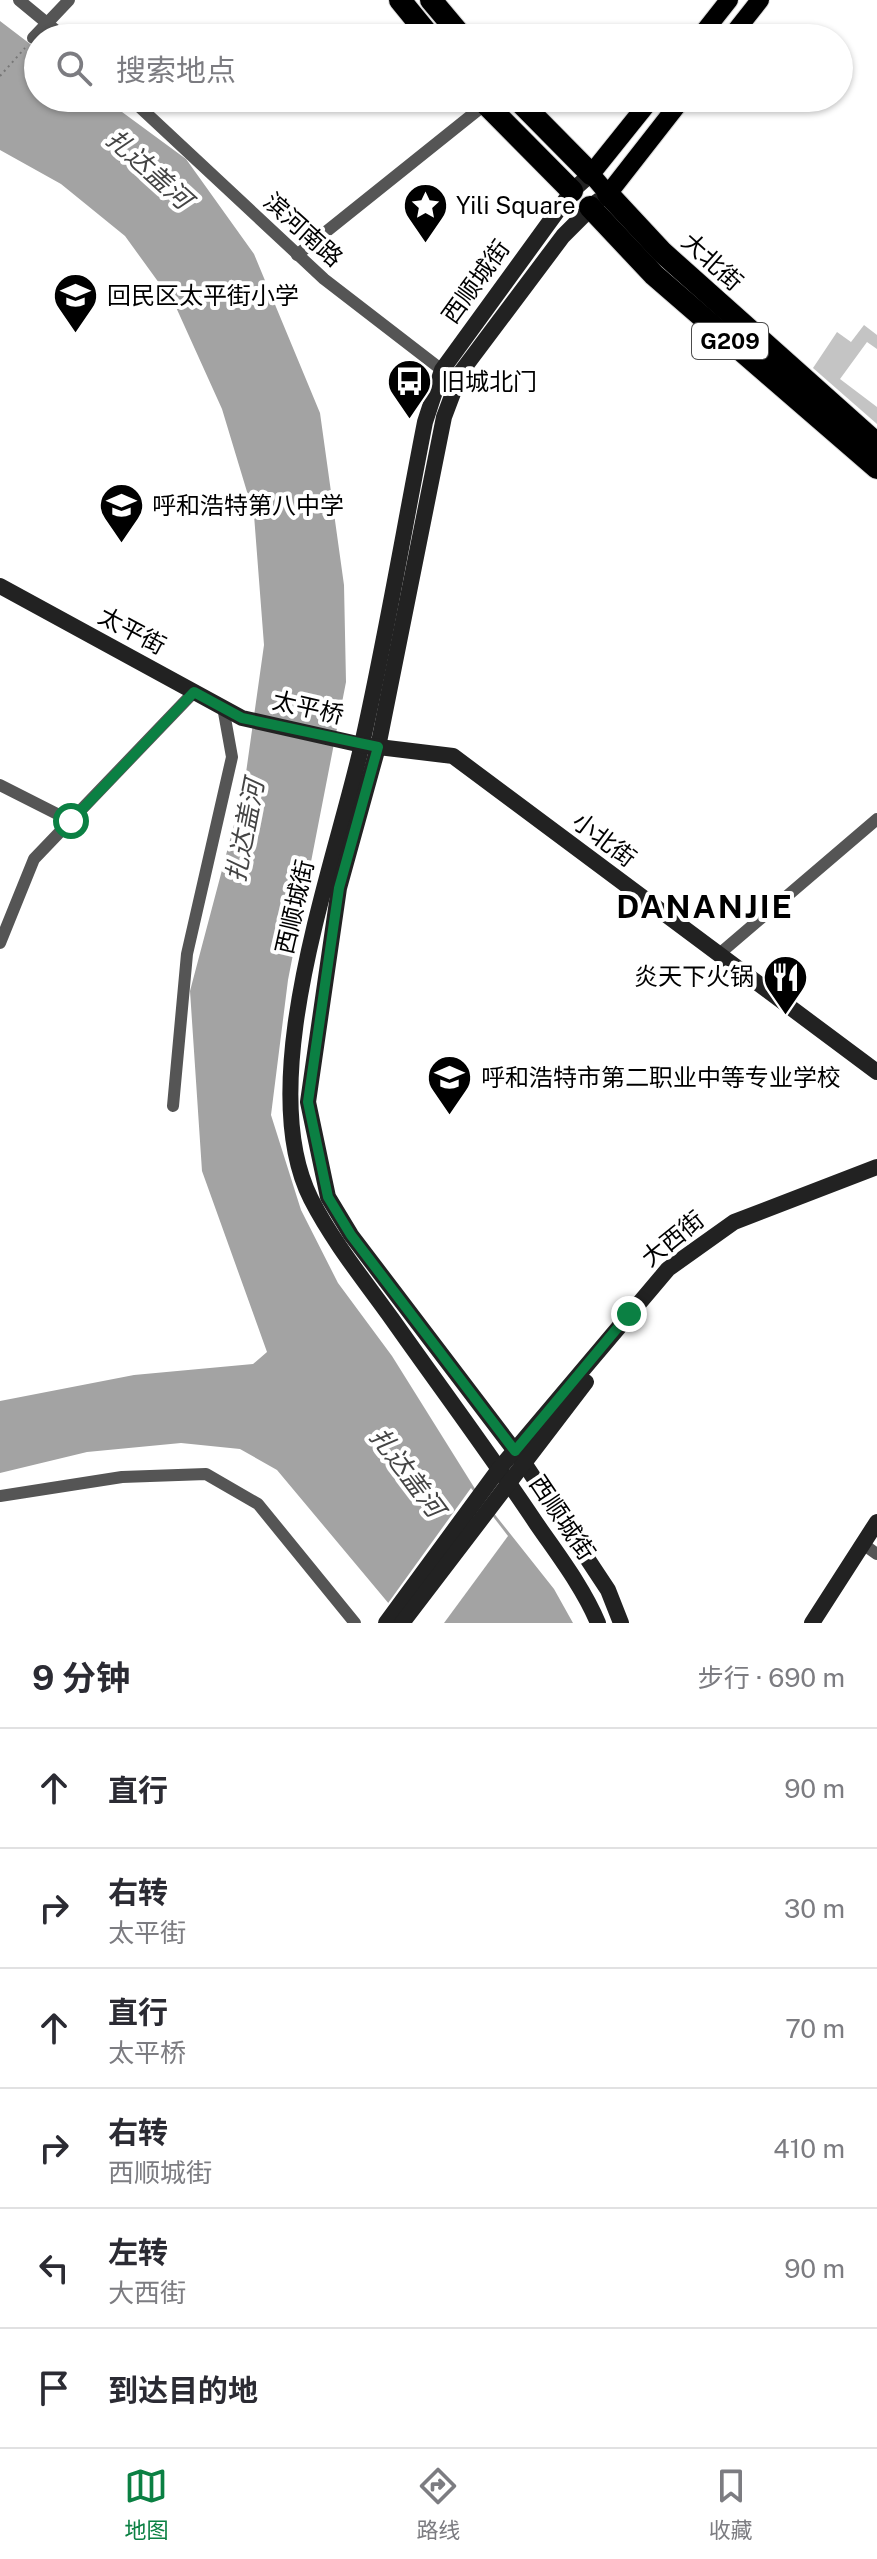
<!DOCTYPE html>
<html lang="zh">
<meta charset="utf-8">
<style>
body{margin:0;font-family:"Public Sans","Noto Sans SC",sans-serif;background:#f2f2f3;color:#2b2b33}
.stop{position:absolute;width:24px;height:24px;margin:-18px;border:6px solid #0b8043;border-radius:50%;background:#fff}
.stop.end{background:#0b8043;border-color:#fff;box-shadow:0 2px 8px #0008}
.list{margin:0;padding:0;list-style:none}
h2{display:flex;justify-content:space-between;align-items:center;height:104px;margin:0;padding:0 32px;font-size:34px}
h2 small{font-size:26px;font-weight:400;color:#7c7c81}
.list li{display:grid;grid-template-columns:52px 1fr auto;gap:24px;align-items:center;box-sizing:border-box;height:120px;padding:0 32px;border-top:2px solid #e1e1e2}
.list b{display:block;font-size:30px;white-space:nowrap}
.list p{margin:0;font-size:26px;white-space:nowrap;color:#7c7c81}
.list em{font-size:26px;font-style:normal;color:#7c7c81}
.icon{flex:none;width:44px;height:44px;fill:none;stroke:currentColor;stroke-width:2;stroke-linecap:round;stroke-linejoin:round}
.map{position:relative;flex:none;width:877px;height:1623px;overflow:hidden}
.search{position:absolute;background:#fff;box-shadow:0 2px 6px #0004;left:24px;right:24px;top:24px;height:88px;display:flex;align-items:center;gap:20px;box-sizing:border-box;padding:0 28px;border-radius:44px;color:#7c7c81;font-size:30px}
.sheet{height:824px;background:#fff}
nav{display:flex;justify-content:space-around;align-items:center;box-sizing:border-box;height:112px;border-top:2px solid #e1e1e2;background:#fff;font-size:22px;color:#7c7c81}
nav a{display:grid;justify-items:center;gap:4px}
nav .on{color:#0b8043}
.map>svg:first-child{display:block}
.water{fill:#a3a3a3}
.pier{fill:#fff}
.building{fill:#c4c4c4}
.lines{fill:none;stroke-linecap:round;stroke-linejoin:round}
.primary-casing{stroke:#dbdbdb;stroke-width:20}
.highway-casing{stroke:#dbdbdb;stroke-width:24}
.path{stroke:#777;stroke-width:2;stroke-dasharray:2 4;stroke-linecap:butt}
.street{stroke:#555;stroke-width:12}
.secondary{stroke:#222;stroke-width:16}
.primary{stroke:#000;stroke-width:18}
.highway{stroke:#000;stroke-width:22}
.route{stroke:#0b8043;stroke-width:10}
.labels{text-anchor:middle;stroke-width:8;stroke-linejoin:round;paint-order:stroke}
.shield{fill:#fff;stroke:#4c4c4c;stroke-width:2}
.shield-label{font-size:22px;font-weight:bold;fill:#000}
.poi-label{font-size:24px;fill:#000;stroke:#fff;text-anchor:start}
.street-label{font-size:24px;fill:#000;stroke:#fff}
.water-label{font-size:26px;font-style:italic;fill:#444;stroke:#fff}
.district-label{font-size:32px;font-weight:bold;letter-spacing:2px;fill:#000;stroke:#fff}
</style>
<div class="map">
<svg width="877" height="1623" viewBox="0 0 877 1623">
<rect width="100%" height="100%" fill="#fff"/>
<polygon class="water" points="0,21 38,50 38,98 103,98 186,159 254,254 320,413 344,585 346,682 288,980 271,1115 301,1210 338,1283 392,1356 477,1492 554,1589 573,1623 405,1623 277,1470 240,1449 181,1443 87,1452 0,1473 0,1401 134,1375 253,1364 267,1352 202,1171 190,991 244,787 264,645 254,515 222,409 175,305 125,236 61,184 0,150"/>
<polygon class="pier" points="471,1488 508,1536 444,1623 400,1623 386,1606"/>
<polygon class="building" points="864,325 877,335 877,349 867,342 840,379 877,407 877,424 813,368 837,332 851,342"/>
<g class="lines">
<defs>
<g id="primary">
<polyline points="699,38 729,0"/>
<polyline points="730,38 760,0"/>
<polyline points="652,98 591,174 608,194 683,98"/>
</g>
<g id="highway">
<polyline points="400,0 431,38"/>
<polyline points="431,0 463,38"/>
<polyline points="480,98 572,191"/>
<polyline points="516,98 591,174"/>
<polyline points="608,194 662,252 877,444"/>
<polyline points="590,207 654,275 877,468"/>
</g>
</defs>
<use href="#primary" class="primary-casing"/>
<use href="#highway" class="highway-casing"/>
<polyline class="path" points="0,76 25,48"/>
<g class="street">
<polyline points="19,0 65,38"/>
<polyline points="33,38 69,0"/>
<polyline points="130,98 324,279 442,370 450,371"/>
<polyline points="297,255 488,102"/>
<polyline points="0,785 71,821"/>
<polyline points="0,943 34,859 194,692"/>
<polyline points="718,955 877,819"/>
<polyline points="173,1106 187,954 232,757 223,707"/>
<polyline points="0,1496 122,1477 206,1474 258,1504 355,1623"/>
<polyline points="863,1544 877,1554"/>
</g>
<g class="secondary">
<path d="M591,174L572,191L442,370L425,422C404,529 386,637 362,744C335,865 252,1082 311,1199C333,1242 364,1280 392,1319C440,1387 490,1454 536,1523C558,1555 583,1587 598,1623"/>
<polyline points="598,201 563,236 461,372 444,417 378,747 339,888 308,1102 328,1197 351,1235 524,1463 608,1590 621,1623"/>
<polyline points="0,586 242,718 362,745 453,756 877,1072"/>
<polyline points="386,1623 499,1469 668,1269 734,1222 877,1167"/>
<polyline points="402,1623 586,1382"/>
<polyline points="812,1623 877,1522"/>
</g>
<use href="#primary" class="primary"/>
<use href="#highway" class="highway"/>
</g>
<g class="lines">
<polyline class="route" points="71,821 194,692 242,718 378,747 339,888 308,1102 328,1197 351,1235 515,1451 629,1314"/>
</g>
<defs>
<symbol id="sight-pin" viewBox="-11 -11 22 30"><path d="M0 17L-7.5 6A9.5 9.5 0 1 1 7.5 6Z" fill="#000" stroke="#fff"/><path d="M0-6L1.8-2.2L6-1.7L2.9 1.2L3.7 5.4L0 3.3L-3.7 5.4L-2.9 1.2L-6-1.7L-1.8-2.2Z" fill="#fff"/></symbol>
<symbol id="school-pin" viewBox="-11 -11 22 30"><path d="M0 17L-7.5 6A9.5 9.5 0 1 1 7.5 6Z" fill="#000" stroke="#fff"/><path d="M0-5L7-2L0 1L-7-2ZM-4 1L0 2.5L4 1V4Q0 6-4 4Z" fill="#fff"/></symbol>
<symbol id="bus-pin" viewBox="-11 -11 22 30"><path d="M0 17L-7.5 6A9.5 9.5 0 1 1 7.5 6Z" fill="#000" stroke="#fff"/><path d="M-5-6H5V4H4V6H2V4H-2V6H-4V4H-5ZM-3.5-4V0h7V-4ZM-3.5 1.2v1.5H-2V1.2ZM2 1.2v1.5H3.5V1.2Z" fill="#fff"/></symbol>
<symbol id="restaurant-pin" viewBox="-11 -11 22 30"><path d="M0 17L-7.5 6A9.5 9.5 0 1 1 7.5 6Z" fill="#000" stroke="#fff"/><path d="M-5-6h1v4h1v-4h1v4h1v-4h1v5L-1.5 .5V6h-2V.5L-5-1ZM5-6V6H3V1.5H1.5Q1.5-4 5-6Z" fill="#fff"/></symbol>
</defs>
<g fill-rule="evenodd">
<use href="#sight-pin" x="400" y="180" width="51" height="69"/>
<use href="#school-pin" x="50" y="270" width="51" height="69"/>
<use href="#bus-pin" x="384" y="356" width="51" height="69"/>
<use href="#school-pin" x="96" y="480" width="51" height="69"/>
<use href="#restaurant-pin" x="760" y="952" width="51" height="69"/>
<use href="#school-pin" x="424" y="1052" width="51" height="69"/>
</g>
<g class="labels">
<rect class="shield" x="692" y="323" width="76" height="36" rx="6"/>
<g class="shield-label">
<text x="730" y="349">G209</text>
</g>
<g class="poi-label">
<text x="456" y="214">Yili Square</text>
<text x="107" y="304">回民区太平街小学</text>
<text x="441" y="390">旧城北门</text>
<text x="152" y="514">呼和浩特第八中学</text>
<text x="754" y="985" text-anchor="end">炎天下火锅</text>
<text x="481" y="1086">呼和浩特市第二职业中等专业学校</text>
</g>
<g class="street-label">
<text transform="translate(303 230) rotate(42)" y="8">滨河南路</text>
<text transform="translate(712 262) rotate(42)" y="8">大北街</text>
<text transform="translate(476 282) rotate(-54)" y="8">西顺城街</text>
<text transform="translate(132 631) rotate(28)" y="8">太平街</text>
<text transform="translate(308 708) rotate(13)" y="8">太平桥</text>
<text transform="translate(604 840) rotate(37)" y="8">小北街</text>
<text transform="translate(295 907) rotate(-77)" y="8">西顺城街</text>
<text transform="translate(673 1239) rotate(-39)" y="8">大西街</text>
<text transform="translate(562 1518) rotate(56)" y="8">西顺城街</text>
</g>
<g class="water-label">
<text transform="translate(149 169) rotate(42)" y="9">扎达盖河</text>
<text transform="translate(245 831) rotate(-79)" y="9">扎达盖河</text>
<text transform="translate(407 1472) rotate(53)" y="9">扎达盖河</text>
</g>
<g class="district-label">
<text x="705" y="918">DANANJIE</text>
</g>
</g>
</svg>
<div class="stop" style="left:71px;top:821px"></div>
<div class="stop end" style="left:629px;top:1314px"></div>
<div class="search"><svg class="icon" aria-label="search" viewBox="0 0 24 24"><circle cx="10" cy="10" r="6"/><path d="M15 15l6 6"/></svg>搜索地点</div>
</div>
<section class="sheet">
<h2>9 分钟<small>步行 · 690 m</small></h2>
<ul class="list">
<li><svg class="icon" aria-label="ahead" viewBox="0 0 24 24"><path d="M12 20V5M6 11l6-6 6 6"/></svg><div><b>直行</b></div><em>90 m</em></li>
<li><svg class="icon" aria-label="right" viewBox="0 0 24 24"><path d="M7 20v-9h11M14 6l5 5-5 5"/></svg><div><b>右转</b><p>太平街</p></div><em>30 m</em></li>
<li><svg class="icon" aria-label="ahead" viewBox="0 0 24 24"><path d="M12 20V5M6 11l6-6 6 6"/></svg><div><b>直行</b><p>太平桥</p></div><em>70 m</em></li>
<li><svg class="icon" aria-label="right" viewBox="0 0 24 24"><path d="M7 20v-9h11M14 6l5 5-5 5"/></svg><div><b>右转</b><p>西顺城街</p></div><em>410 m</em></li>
<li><svg class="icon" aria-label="left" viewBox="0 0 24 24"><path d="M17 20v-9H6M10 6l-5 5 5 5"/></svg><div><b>左转</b><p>大西街</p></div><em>90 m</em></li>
<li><svg class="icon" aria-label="arrive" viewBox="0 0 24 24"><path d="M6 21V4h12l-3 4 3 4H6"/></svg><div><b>到达目的地</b></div></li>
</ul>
</section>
<nav>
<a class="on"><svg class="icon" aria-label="map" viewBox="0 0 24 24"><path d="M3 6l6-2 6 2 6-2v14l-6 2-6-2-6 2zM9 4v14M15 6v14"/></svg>地图</a>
<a><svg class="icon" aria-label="directions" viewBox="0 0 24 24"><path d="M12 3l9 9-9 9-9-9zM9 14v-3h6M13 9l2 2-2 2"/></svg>路线</a>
<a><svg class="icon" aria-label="saved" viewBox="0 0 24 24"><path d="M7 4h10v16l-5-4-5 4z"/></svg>收藏</a>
</nav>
